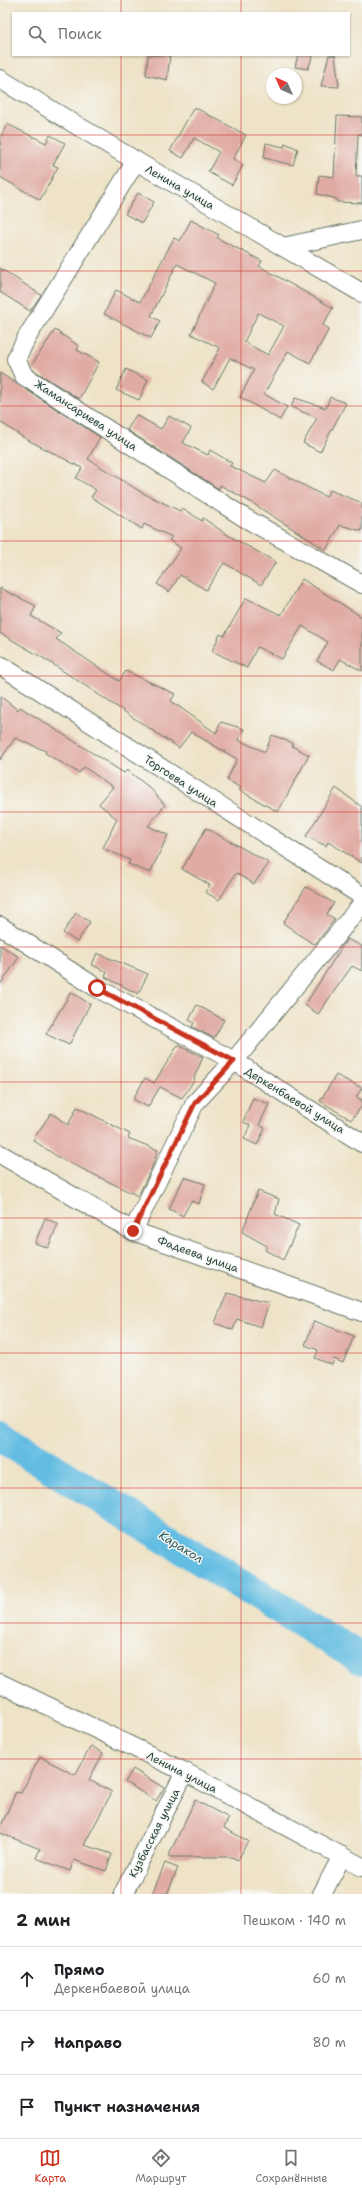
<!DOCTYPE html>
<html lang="ru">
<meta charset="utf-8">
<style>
body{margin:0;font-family:"Shantell Sans",sans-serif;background:#f6f6f6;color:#202124}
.compass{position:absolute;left:266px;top:68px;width:36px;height:36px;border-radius:50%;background:#fff;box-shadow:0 1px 3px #0004;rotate:315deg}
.stop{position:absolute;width:12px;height:12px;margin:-9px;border:3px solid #c8321e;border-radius:50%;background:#fff}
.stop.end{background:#c8321e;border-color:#fff;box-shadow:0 1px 4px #0008}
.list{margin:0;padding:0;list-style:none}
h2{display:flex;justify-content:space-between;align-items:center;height:52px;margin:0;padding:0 16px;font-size:17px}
h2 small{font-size:13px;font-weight:400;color:#757577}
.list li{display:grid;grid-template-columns:26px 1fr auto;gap:12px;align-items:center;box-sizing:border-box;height:64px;padding:0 16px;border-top:1px solid #e0e0e0}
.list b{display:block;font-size:15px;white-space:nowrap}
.list p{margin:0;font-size:13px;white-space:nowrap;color:#757577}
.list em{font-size:13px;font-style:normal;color:#757577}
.icon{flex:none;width:22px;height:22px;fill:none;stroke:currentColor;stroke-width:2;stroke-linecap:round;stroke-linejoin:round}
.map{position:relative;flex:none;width:362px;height:1894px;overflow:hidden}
.search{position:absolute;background:#fff;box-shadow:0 1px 3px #0004;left:12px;right:12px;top:12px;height:44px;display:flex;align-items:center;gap:10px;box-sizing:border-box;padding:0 14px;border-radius:0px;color:#757577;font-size:15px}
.sheet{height:244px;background:#fff}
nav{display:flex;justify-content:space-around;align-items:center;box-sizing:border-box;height:56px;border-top:1px solid #e0e0e0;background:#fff;font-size:11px;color:#757577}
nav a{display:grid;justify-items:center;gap:2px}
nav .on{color:#c8321e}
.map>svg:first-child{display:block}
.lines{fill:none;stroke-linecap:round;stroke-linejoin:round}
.river{stroke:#64bde2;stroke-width:32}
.building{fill:#e0aba3;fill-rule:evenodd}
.minor-casing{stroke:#677767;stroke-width:20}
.minor{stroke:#fff;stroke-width:18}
.route{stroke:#c8321e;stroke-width:5}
.grid{fill:none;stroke:#d62828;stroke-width:1;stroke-opacity:0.55}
.labels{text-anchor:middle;stroke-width:3;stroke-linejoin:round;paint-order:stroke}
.street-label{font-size:11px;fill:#1f3d34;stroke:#f6f6f2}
.water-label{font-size:12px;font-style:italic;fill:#305d60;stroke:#f6f6f2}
</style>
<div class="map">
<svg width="362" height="1894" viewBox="0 0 362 1894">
<rect width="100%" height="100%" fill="#f6f6f2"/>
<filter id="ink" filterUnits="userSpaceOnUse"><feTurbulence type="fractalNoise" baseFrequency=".025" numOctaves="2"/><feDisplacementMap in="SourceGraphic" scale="8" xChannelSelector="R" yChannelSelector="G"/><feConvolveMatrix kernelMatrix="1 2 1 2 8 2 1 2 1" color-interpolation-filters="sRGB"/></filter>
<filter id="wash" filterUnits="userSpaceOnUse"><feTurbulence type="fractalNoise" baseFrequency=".012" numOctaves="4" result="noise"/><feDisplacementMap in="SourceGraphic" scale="16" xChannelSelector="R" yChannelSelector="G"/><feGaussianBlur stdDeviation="0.9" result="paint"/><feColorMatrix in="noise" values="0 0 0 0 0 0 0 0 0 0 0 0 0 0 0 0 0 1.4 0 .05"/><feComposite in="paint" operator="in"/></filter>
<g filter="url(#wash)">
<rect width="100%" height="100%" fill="#eee3c7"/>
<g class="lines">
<polyline class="river" points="0,1436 362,1659"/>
</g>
<g id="blocks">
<g class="building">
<polygon points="148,55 170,55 167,80 146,75"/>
<polygon points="298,55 313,55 308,69 295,67"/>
<polygon points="329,55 335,55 339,87 321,86"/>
<polygon points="194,107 246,135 233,159 243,165 232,185 208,172 219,152 194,138 183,158 170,151"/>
<polygon points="337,116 362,117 362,135 358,134 356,176 362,176 362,203 337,202 337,199 317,194 319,175 334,177"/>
<polygon points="7,124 46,143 50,135 65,143 53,165 58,167 40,200 0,177 0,138"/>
<polygon points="266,143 284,147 285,143 298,149 293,165 264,158"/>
<polygon points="138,193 154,202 142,223 125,214"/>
<path d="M191,220L219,235L217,238L262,261L259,266L333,308L323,325L329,329L310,363L288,351L264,394L287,407L280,420L240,397L254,370L230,358L213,389L202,382L220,348L191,334L215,283L177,264L151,316L160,321L151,338L104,314L116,290L140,302L174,238L180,241ZM258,313L284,326L268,355L244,342Z"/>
<polygon points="0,268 41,295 30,311 0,292"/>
<polygon points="55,330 79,346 77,350 99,362 79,399 32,369 31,366"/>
<polygon points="126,369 148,380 139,400 116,390"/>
<polygon points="0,373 100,437 88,459 141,492 180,511 182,508 202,521 203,518 226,534 276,562 261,585 224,563 206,590 180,575 169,592 157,584 181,548 169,540 172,537 144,524 142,529 91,497 96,490 76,478 82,468 26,439 0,422"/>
<polygon points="330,397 346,403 320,452 303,443 317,418 291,407 295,398 326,408"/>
<polygon points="136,415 161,429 169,416 191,428 183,443 208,455 210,450 232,463 230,466 266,483 275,470 326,497 330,490 362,503 362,531 340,525 326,550 249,501 220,485 219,489 127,430"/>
<polygon points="302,579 362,617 362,671 340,659 334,670 317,661 328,642 302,626 282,659 257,647 247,668 212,651 220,634 224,636 246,598 281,615"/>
<polygon points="0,588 36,606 31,616 61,633 56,639 119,681 126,671 175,694 171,701 216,733 221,722 244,729 238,740 265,752 272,735 293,743 292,746 309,755 278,812 239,790 241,788 227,780 237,759 191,732 179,748 45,659 0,633"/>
<polygon points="0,696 18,710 20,707 124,773 127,770 150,788 165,805 148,826 168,835 150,873 128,864 130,860 103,848 117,819 99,804 113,787 84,767 79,773 45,753 46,751 15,738 0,760"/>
<polygon points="336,788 362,807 362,863 328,842 326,846 306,836"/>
<polygon points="206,828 269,863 254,884 236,873 219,900 205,892 210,885 182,869"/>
<polygon points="306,887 334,903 327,914 335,919 316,943 313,944 283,923"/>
<polygon points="76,913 90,922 77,942 63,933"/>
<polygon points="347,939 362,946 362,971 352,966 318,1014 305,1005"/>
<polygon points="0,945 19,957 0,985"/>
<polygon points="97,953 148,974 138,994 105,977 107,972 92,965"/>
<polygon points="71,992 90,1004 69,1045 46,1034"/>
<polygon points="197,1005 224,1020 214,1038 192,1027 194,1023 189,1020"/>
<polygon points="178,1045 203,1057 194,1078 195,1079 182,1098 160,1087 148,1107 133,1099 145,1078 154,1083"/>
<polygon points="336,1075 362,1088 356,1097 362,1100 362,1106 351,1120 320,1101"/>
<polygon points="253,1098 269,1104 259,1125 265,1128 257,1145 244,1139 250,1125 243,1122"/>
<polygon points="77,1107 130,1134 128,1138 158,1150 152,1167 138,1196 58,1157 33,1140 51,1113 68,1125"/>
<polygon points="184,1177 205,1184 199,1204 191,1201 183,1216 169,1209"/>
<polygon points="258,1191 279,1199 275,1214 299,1225 283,1260 265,1250 267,1246 242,1232"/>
<polygon points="45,1218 58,1224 48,1248 35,1243"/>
<polygon points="227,1293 269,1303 261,1327 237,1319 233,1330 215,1323"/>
<polygon points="314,1321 354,1336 343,1363 334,1359 332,1365 315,1358 318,1350 305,1345"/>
<polygon points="91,1746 103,1753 89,1780 112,1792 84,1845 112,1854 106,1871 74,1860 70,1871 36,1858 40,1849 0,1833 0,1828 16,1792 21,1793 40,1757 75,1775"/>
<polygon points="133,1769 164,1788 156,1801 125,1782"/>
<polygon points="195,1800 229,1818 224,1828 248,1841 238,1860 231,1857 168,1857"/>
<polygon points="165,1863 178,1868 167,1894 152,1894"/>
</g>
</g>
</g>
<g filter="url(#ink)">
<use href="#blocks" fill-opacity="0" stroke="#677767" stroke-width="1"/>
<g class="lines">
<defs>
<g id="minor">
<polyline points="0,79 136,161 362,293"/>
<polyline points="136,161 27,337 16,359 24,376 245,518 362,584"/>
<polyline points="283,247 362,230"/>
<polyline points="0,665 362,896"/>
<polyline points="0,926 97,988 234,1061 362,1143"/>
<polyline points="0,1154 133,1231 362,1312"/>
<polyline points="133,1231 195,1103 234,1061 362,904"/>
<polyline points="0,1683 185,1772 362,1867"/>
<polyline points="123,1894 185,1772"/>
<polyline points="322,1894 342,1856"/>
</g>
</defs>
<use href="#minor" class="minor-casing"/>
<use href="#minor" class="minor"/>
</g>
</g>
<g class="lines" filter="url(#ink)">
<polyline class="route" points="97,988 234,1061 195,1103 133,1231"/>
</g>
<path class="grid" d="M121,0V13M241,0V13M121,55V1894M241,55V1894M0,135H362M0,271H362M0,406H362M0,541H362M0,676H362M0,812H362M0,947H362M0,1082H362M0,1218H362M0,1353H362M0,1488H362M0,1623H362M0,1759H362"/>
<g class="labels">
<g class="street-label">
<text transform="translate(180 187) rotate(30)" y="4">Ленина улица</text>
<text transform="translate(86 415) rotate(33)" y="4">Жамансариева улица</text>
<text transform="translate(181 781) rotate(33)" y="4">Торгоева улица</text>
<text transform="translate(295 1100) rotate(32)" y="4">Деркенбаевой улица</text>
<text transform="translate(198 1254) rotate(20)" y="4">Фадеева улица</text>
<text transform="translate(182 1772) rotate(27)" y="4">Ленина улица</text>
<text transform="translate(154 1833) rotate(-63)" y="4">Кузбасская улица</text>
</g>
<g class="water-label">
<text transform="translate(181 1547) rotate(32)" y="4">Каракол</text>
</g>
</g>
</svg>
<svg class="compass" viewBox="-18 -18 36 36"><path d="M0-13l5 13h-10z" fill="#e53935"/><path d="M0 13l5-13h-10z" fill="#757577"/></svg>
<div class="stop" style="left:97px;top:988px"></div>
<div class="stop end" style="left:133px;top:1231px"></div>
<div class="search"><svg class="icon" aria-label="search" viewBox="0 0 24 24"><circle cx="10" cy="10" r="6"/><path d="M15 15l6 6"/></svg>Поиск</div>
</div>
<section class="sheet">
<h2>2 мин<small>Пешком · 140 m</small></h2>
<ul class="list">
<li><svg class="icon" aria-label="ahead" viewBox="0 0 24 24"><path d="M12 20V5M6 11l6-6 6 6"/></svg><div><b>Прямо</b><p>Деркенбаевой улица</p></div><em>60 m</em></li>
<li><svg class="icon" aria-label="right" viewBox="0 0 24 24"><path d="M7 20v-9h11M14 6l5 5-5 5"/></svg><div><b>Направо</b></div><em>80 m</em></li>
<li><svg class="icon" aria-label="arrive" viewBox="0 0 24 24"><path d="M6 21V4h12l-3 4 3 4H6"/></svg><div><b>Пункт назначения</b></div></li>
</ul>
</section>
<nav>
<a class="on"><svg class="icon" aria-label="map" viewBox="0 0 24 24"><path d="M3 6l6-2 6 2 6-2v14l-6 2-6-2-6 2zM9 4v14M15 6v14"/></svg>Карта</a>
<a><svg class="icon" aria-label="directions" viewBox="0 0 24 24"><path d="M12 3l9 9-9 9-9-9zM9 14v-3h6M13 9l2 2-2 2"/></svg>Маршрут</a>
<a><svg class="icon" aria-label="saved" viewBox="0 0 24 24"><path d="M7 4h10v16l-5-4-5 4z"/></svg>Сохранённые</a>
</nav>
